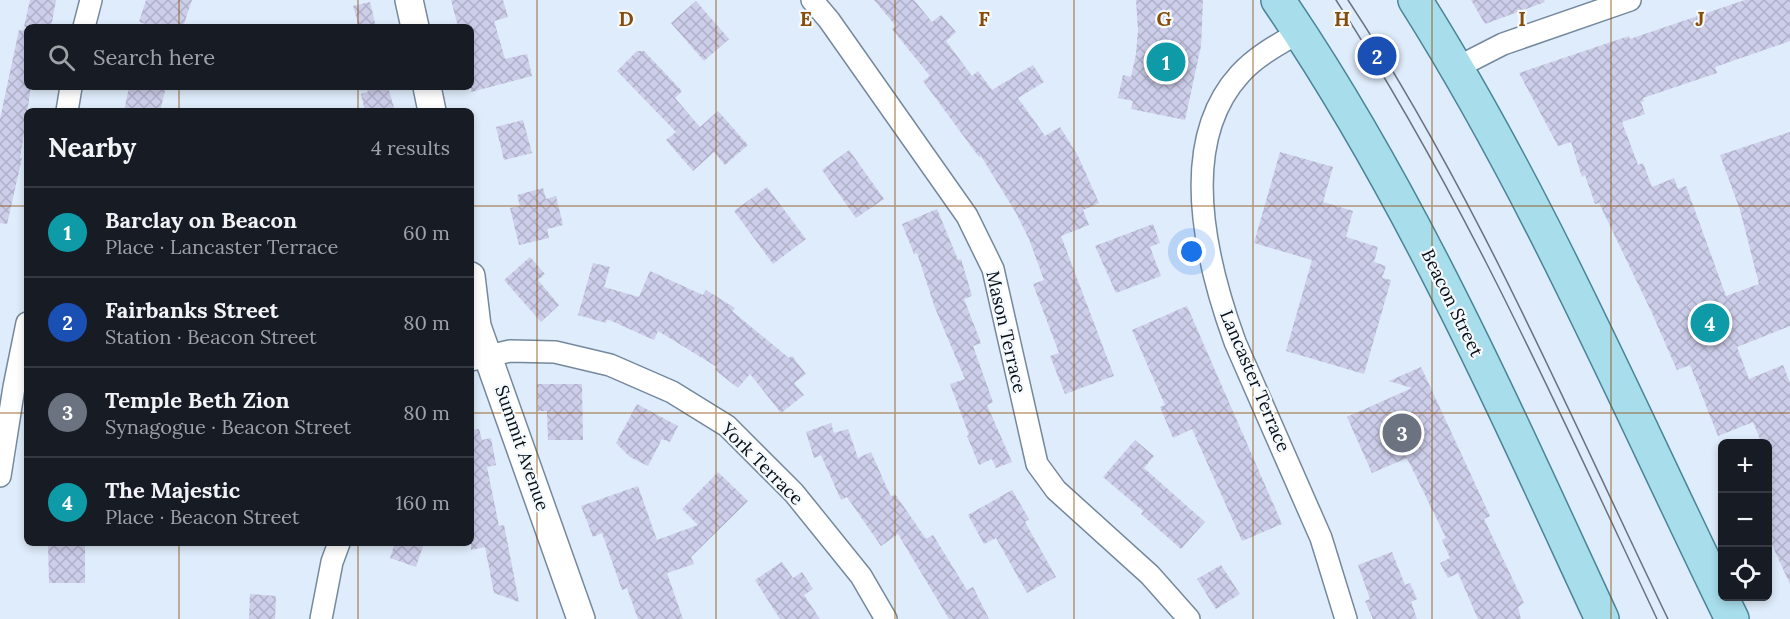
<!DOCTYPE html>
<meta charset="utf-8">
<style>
body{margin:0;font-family:Lora,serif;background:#20242c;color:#f1f3f6}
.controls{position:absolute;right:18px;bottom:18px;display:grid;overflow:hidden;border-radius:9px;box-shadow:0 3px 9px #0003}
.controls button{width:54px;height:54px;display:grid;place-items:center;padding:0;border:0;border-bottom:2px solid #363941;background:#171b24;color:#f1f3f6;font:30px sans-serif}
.you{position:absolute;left:1192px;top:252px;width:21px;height:21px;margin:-15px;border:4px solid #fff;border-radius:50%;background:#1a73e8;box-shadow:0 0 0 9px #1a73e833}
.badge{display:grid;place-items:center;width:39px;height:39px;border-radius:50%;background:#c2a88b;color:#fff;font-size:20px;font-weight:700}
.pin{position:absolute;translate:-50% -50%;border:3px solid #fff;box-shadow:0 2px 6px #0006}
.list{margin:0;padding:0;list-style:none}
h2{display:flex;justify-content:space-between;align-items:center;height:78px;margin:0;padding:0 24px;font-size:26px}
h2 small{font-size:20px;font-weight:400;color:#9ea1a6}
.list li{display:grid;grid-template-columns:39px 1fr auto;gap:18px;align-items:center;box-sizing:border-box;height:90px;padding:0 24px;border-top:2px solid #363941}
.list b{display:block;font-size:22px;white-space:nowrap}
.list p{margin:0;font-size:20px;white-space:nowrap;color:#9ea1a6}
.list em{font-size:20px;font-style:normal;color:#9ea1a6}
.icon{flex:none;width:33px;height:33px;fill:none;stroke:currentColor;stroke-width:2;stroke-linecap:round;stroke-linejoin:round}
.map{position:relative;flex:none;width:1790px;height:619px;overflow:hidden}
.search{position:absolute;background:#171b24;box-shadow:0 3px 9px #0003;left:24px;top:24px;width:450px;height:66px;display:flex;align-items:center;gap:15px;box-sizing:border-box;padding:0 21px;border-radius:9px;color:#9ea1a6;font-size:22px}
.panel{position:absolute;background:#171b24;box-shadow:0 3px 9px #0003;left:24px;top:108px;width:450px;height:438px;border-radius:9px}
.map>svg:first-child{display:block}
.building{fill:url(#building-cross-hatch)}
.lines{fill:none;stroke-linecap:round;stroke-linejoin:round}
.minor-casing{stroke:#75899e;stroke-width:24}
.tertiary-casing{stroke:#75899e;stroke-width:30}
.primary-casing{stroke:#4a8597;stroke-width:36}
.minor{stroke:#fff;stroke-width:21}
.tertiary{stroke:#fff;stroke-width:27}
.primary{stroke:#a8ddeb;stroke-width:33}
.tram{stroke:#69727e;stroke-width:1.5}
.grid{fill:none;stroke:#884c09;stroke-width:1.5;stroke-opacity:0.55}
.labels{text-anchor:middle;stroke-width:4.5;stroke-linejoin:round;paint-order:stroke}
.street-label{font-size:18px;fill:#060d15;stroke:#f4f9fd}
.grid-label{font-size:20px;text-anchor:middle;font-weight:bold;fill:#884c09;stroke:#f4f9fd;stroke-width:4.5;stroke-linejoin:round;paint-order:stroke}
</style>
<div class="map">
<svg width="1790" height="619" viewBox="0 0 1790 619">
<defs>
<pattern id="building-cross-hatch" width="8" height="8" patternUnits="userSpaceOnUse" patternTransform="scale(1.5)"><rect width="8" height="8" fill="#cdceea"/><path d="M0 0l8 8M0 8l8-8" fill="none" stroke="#afb0c8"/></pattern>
</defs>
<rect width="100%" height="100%" fill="#dfecfb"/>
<g class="building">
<polygon points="30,0 56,0 51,27 24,27"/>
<polygon points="146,0 192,0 183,27 156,27 139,22"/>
<polygon points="451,0 503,0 508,17 494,21 505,59 527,54 532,76 471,92 471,27 458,27"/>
<polygon points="874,0 914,0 932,22 941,15 956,32 946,41 972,76 978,71 992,90 1033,65 1044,82 1018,98 1045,136 1060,127 1078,156 1099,203 1083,210 1089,225 1061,236 1114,376 1065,394 1050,356 1059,353 1033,284 1044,280 1029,239 1016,213 981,156 979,157 923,81 930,76 892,29 896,26"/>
<polygon points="1136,0 1203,0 1201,46 1185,120 1131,109 1133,101 1118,98 1123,75 1131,77 1136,54 1138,30"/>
<polygon points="1471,0 1544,0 1545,2 1485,24"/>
<polygon points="1745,0 1790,0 1790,41 1715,67 1717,73 1643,98 1644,101 1641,102 1645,114 1622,122 1638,165 1643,163 1652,187 1674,178 1678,189 1686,186 1726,296 1759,284 1740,210 1720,155 1790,132 1790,326 1737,347 1749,379 1783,365 1790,383 1790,584 1767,534 1767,444 1762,444 1753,422 1718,436 1690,365 1677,370 1651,311 1599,203 1595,204 1585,175 1582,177 1571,142 1558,146 1519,73 1629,36 1630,39"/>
<polygon points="696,1 729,39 704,61 671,23"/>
<polygon points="370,2 376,27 359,27 353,6"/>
<polygon points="19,30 27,31 27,87 31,87 20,158 22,158 7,224 0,223 0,119"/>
<polygon points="637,51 644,51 682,91 675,98 700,127 718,111 748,145 725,165 714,152 693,171 666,140 676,132 617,71"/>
<polygon points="129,87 166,87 160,111 124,111"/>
<polygon points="366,87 388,87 395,111 365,111 361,94 368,92"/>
<polygon points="523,120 532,153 504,160 496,127"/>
<polygon points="849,150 884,199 856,218 822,170"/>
<polygon points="1280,152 1333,167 1323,202 1353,211 1346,237 1378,247 1374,262 1386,266 1382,278 1391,280 1364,374 1286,351 1312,260 1254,243"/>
<polygon points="767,187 806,239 773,264 734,211"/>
<polygon points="543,188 546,199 556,196 563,225 547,229 549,238 519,245 510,208 520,206 517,195"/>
<polygon points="937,209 958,260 961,259 972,296 964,299 981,343 973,346 993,402 987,405 1012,462 996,468 992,459 979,465 967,436 969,435 950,384 965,379 935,308 917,253 914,254 902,224"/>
<polygon points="1153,224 1160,243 1150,247 1161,276 1116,293 1095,246"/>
<polygon points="530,257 545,274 538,280 559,305 541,322 504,280"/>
<polygon points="593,263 610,267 604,287 639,297 650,271 703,295 706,290 735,308 732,311 789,358 792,356 806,374 794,383 804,395 781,413 750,374 738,388 715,370 717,367 658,331 654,340 607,319 606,323 578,315"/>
<polygon points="1187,306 1282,524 1242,541 1192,429 1173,438 1160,407 1165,405 1132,330"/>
<polygon points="1421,367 1490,516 1484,519 1524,603 1518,607 1521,619 1478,619 1458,573 1448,578 1440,563 1450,558 1442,540 1446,538 1407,458 1372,473 1347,417 1412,388 1389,381"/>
<polygon points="537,384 582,384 583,440 548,440 547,411 538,411"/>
<polygon points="637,404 678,426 670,442 662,439 648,466 630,457 616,443"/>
<polygon points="831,423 834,433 848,429 858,458 871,452 891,497 895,494 926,539 933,535 967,590 973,587 989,619 949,619 898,534 881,546 847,497 841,500 821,455 814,458 806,432"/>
<polygon points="479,429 482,440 491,438 496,465 487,467 499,526 504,525 519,602 494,593 485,547 471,550 471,430"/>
<polygon points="1135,440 1154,456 1144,468 1205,522 1181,549 1141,514 1143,511 1103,477"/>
<polygon points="718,472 748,501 691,557 694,564 667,573 683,619 638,619 627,588 622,590 602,533 593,537 581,506 638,486 657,540 698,525 682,509"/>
<polygon points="1012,490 1029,519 1025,522 1056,577 1027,593 996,538 984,544 968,515"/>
<polygon points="395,543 424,543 416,567 390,558"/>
<polygon points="48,545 85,545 85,583 49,583"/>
<polygon points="1392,552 1405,585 1410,583 1417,599 1411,602 1417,619 1373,619 1365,601 1370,599 1358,565"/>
<polygon points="782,562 793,578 802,572 813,589 804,595 820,619 780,619 755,580"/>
<polygon points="1221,565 1240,594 1216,609 1197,579"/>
<polygon points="250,594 276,596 275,619 249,619"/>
</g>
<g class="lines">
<defs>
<g id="minor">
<polyline points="812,0 829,20 967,216 993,269 1037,464 1056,490 1150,575 1189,619"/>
<polyline points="84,27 91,0"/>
<path d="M1300,32C1279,44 1256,56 1240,74C1176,144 1206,262 1235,342L1321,538L1346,619"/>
<polyline points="1456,68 1503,44 1630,0"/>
<polyline points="67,111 71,87"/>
<polyline points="471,360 510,351 555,352 610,365 672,392 727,426 794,493 861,576 886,619"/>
<polyline points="0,476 14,387 27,323"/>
<polyline points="321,619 332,562 339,543"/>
</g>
<g id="tertiary">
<polyline points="409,0 415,27"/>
<polyline points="427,87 432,111"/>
<polyline points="471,276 477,326 581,619"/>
</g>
<g id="primary">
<path d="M1278,0C1410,193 1504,408 1602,619"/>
<path d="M1415,0C1539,196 1630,411 1732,619"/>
</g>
</defs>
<use href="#minor" class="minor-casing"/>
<use href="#tertiary" class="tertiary-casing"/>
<use href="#primary" class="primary-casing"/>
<use href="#minor" class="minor"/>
<use href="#tertiary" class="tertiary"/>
<use href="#primary" class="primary"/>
<g class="tram">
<path d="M1336,0C1463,195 1558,409 1657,619"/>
<path d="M1348,0C1476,194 1567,410 1668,619"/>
</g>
</g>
<path class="grid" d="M179,0V27M358,0V27M537,0V619M716,0V619M895,0V619M1074,0V619M1253,0V619M1432,0V619M1611,0V619M179,87V111M358,87V111M0,206H27M471,206H1790M0,413H27M471,413H1790M179,543V619M358,543V619"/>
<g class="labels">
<g class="street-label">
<text transform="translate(1452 303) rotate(64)" y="6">Beacon Street</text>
<text transform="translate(1006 332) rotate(77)" y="6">Mason Terrace</text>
<text transform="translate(1255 381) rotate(67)" y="6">Lancaster Terrace</text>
<text transform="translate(522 448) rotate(71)" y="6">Summit Avenue</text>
<text transform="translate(762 464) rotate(45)" y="6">York Terrace</text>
</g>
</g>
<g class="grid-label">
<text x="626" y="26">D</text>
<text x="806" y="26">E</text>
<text x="984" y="26">F</text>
<text x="1164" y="26">G</text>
<text x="1342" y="26">H</text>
<text x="1522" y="26">I</text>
<text x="1700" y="26">J</text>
</g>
</svg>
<div class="controls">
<button>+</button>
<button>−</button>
<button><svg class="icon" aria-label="locate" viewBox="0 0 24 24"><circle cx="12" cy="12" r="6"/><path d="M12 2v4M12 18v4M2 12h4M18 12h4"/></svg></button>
</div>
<div class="you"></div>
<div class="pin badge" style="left:1166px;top:62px;background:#0f9aa8">1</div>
<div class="pin badge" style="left:1377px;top:56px;background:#1a4fb4">2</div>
<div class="pin badge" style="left:1402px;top:433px;background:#6b7280">3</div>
<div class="pin badge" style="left:1710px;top:323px;background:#0f9aa8">4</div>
<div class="search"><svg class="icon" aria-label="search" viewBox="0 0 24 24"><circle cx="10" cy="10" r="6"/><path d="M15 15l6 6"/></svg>Search here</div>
<section class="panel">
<h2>Nearby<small>4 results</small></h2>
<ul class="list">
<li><span class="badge" style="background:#0f9aa8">1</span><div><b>Barclay on Beacon</b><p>Place · Lancaster Terrace</p></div><em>60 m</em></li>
<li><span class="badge" style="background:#1a4fb4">2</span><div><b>Fairbanks Street</b><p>Station · Beacon Street</p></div><em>80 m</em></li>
<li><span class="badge" style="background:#6b7280">3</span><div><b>Temple Beth Zion</b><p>Synagogue · Beacon Street</p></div><em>80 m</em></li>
<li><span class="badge" style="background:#0f9aa8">4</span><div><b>The Majestic</b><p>Place · Beacon Street</p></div><em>160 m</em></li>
</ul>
</section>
</div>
